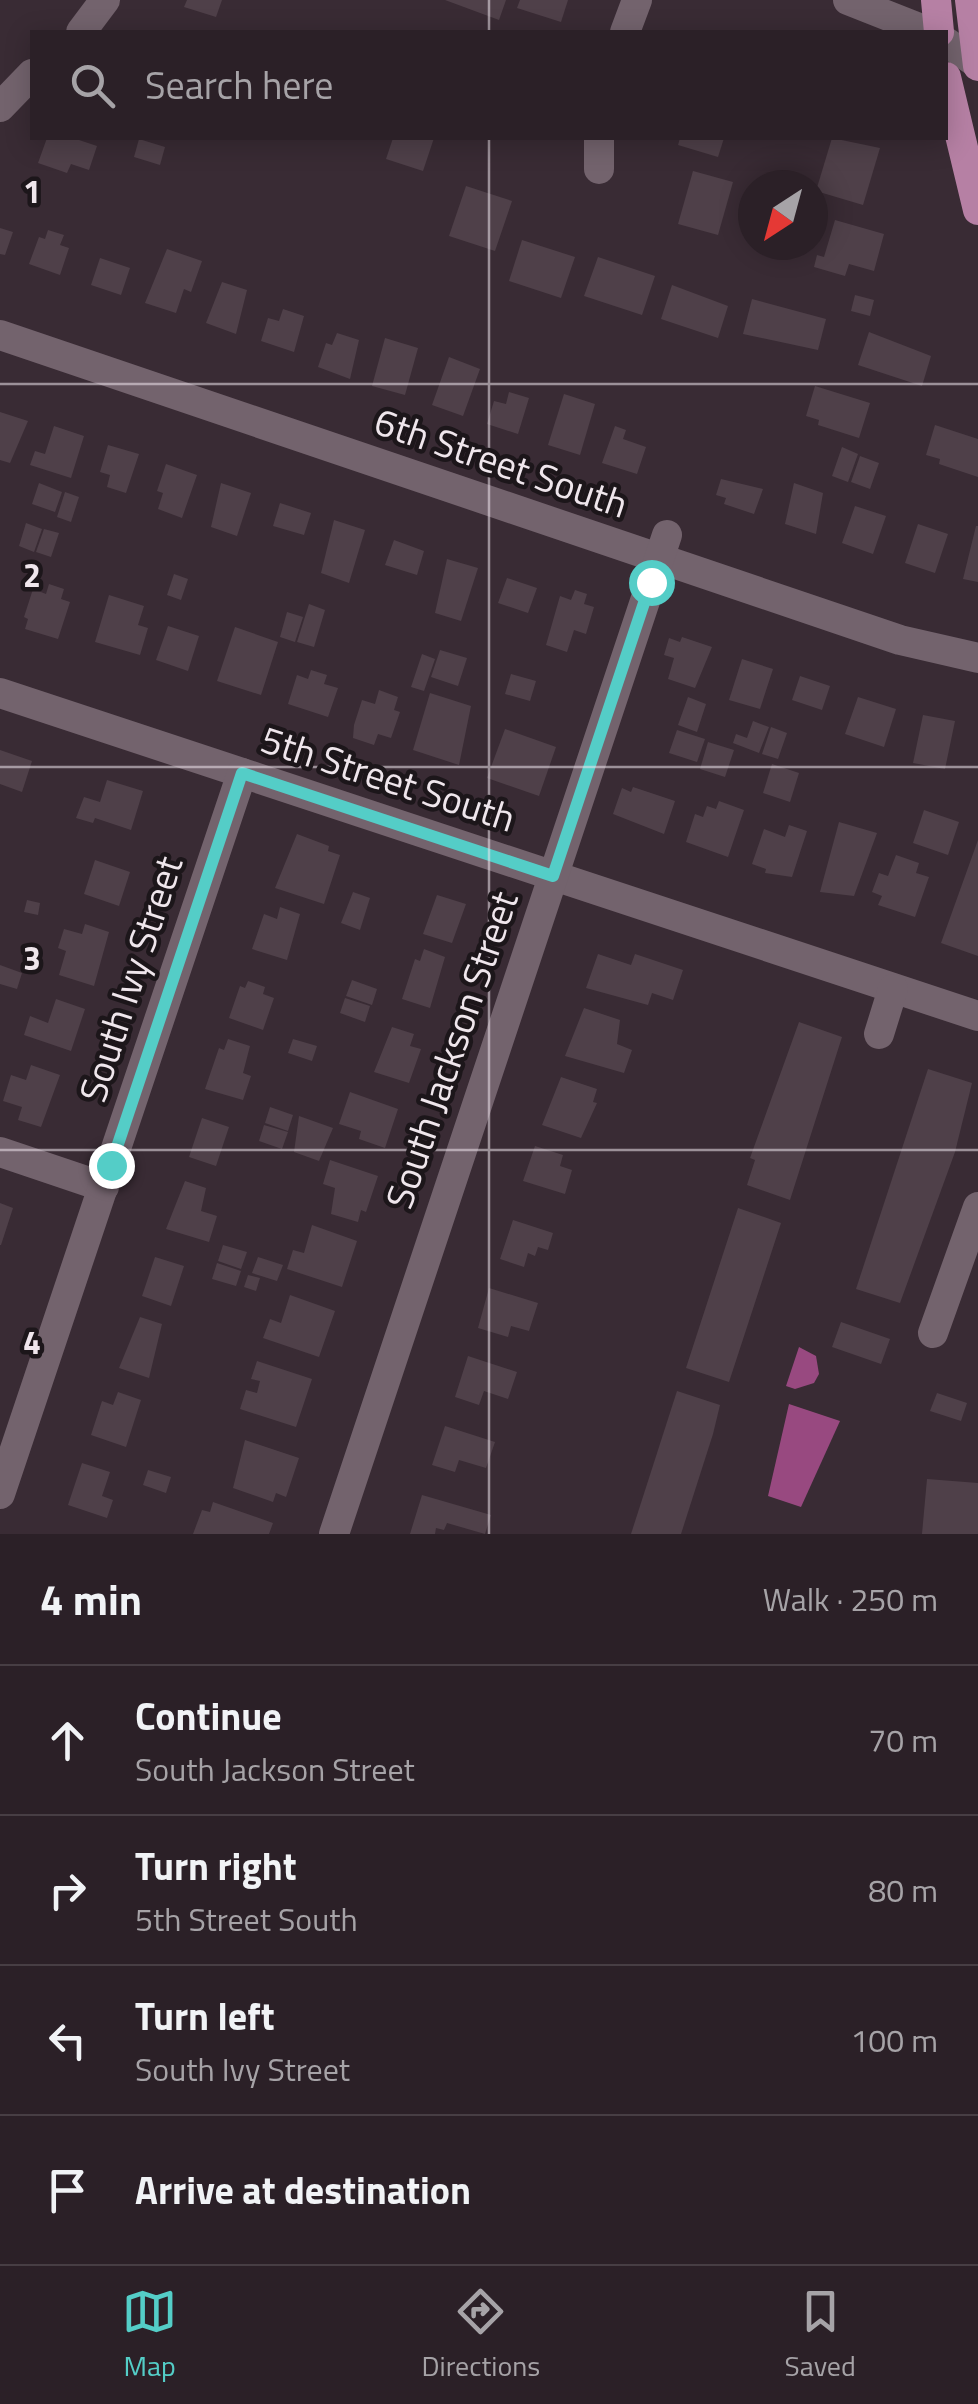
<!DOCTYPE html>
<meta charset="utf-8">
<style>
body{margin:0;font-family:"Titillium Web",sans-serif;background:#33282f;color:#f1f3f6}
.compass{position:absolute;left:738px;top:170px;width:90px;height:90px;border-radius:50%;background:#2b2027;box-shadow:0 5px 25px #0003;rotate:216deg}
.stop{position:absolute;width:30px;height:30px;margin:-22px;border:8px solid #54cdc7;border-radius:50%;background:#fff}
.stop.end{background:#54cdc7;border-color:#fff;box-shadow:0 2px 10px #0008}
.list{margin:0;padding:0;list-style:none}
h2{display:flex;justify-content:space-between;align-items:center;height:130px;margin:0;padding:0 40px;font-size:42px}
h2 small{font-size:32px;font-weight:400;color:#a6a3a7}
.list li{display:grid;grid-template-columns:65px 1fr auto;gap:30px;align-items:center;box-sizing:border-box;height:150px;padding:0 40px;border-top:2px solid #473e44}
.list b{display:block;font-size:38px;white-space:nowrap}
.list p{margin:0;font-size:32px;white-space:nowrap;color:#a6a3a7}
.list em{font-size:32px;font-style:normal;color:#a6a3a7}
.icon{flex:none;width:55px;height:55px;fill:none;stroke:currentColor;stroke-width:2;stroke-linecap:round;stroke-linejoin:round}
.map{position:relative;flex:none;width:978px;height:1534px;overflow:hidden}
.search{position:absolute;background:#2b2027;box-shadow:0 5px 25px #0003;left:30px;right:30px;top:30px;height:110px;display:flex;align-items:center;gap:25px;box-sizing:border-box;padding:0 35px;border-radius:0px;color:#a6a3a7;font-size:38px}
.sheet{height:730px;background:#2b2027}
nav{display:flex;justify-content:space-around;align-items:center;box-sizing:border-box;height:140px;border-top:2px solid #473e44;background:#2b2027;font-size:28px;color:#a6a3a7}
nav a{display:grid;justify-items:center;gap:5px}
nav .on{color:#54cdc7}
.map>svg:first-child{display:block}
.water{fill:#984980}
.building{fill:#4f4049}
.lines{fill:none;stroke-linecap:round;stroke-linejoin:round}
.minor{stroke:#73636d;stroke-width:30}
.major{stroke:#b680a4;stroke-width:30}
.route{stroke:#54cdc7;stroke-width:12}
.grid{fill:none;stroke:#efe6ec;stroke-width:2.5;stroke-opacity:0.55}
.labels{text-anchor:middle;stroke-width:9;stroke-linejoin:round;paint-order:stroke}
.street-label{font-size:38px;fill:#efe6ec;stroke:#1c161a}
.grid-label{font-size:32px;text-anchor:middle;font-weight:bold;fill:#efe6ec;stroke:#1c161a;stroke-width:9;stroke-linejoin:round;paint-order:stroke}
</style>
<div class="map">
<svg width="978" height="1534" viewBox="0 0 978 1534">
<rect width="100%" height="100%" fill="#392b34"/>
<g class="water">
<polygon points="799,1347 816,1356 819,1374 814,1383 795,1389 786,1386"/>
<polygon points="789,1404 840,1421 801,1507 768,1496"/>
</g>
<g class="building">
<polygon points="187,0 222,0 216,17 184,7"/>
<polygon points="445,0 506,0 499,20"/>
<polygon points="520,0 568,0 561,22 517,8"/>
<polygon points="47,138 73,138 97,146 89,170 71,164 67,173 38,163"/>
<polygon points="393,138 434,138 423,171 386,159"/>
<polygon points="680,138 724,138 718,157 678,145"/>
<polygon points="832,138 880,148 863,205 816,191"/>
<polygon points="139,139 165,147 160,165 134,157"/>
<polygon points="693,171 733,182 718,235 678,224"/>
<polygon points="466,186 512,201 495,251 449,236"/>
<polygon points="835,220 884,234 874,271 849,264 845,276 814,267 817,255 824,257"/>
<polygon points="0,228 13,232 5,255 0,254"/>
<polygon points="48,230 64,235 60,245 69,248 60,275 29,264 39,237 45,239"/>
<polygon points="522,240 575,257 561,298 509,281"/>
<polygon points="167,249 202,261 191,292 184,289 176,313 145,303"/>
<polygon points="598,257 655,276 642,315 584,296"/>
<polygon points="100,258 130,268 121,295 91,285"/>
<polygon points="222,282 247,290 236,334 206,323"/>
<polygon points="672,285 728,306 718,338 661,319"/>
<polygon points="855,295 874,300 870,316 851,311"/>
<polygon points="752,299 826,319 818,350 743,334"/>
<polygon points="283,309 304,316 294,352 261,341 268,318 279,321"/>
<polygon points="869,332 931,356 922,386 858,365"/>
<polygon points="337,333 359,340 350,379 318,367 326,343 332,345"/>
<polygon points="385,338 418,348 405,395 372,386"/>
<polygon points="449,357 480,369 463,416 432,405"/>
<polygon points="815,386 870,403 859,438 818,425 819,420 806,416"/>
<polygon points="509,392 529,398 518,434 487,424 494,401 506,404"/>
<polygon points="564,394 595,404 580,455 548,445"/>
<polygon points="0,412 28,421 10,463 0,460"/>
<polygon points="935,425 978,439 978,477 939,464 940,459 926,455"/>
<polygon points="54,426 84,436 71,478 30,465 35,451 45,454"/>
<polygon points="615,426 626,430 623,439 646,447 637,474 602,463"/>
<polygon points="108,445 139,454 126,493 107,487 110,475 100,472"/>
<polygon points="842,447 858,454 848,482 832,476"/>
<polygon points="860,456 879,463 870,489 851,482"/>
<polygon points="166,464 197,475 182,518 158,509 163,493 157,491"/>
<polygon points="721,479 763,489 754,514 724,504 726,498 716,495"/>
<polygon points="39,483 62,492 55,512 32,504"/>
<polygon points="221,483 251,493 237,536 211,527"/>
<polygon points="794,483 823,493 816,534 785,524"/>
<polygon points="65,492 79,497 71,522 57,517"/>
<polygon points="280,503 311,513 304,535 273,526"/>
<polygon points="855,506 886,516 873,554 842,543"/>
<polygon points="334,520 365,530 349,583 321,573"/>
<polygon points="26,523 42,529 34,552 19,546"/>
<polygon points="918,524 948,534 935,573 905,563"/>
<polygon points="976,526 978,526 978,582 963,579"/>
<polygon points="44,529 59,533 51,557 36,552"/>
<polygon points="394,540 424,551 417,575 385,565"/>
<polygon points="447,559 478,568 461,621 435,613"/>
<polygon points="174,574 188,579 181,600 167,595"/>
<polygon points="507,578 537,588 528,613 498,603"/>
<polygon points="49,584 64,589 61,599 70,602 58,639 25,629 28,619 24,617 33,589 46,594"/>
<polygon points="575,590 587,594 584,604 594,607 586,634 574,630 567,652 546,645 560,596 571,600"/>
<polygon points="109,595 144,606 138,625 148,628 140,655 95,642"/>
<polygon points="309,604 325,610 314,647 297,642"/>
<polygon points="287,612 303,617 295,642 280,637"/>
<polygon points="168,626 199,636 188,671 156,660"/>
<polygon points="235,627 278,642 261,695 217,681"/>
<polygon points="682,637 712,647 695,688 668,679 674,658 664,655 669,638 680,642"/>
<polygon points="440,650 467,658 458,686 431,677"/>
<polygon points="422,654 435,659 424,691 411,687"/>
<polygon points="742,659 773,669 760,709 729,700"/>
<polygon points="311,670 327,675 324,684 338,688 328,717 288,704 297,675 308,679"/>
<polygon points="511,674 536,681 530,701 505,694"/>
<polygon points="800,676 830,686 822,710 792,700"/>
<polygon points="379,690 398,697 394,710 400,712 391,738 378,734 374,745 353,738 354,725 362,700 375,704"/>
<polygon points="430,693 471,706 459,765 413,750"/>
<polygon points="688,697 706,704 697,732 678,725"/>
<polygon points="858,697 896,709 884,747 845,734"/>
<polygon points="923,715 955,721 945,769 913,763"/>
<polygon points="753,721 769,727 759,753 733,743 736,734 747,738"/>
<polygon points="771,727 787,733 778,759 762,754"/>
<polygon points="505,729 556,747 539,796 487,778"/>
<polygon points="677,730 705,739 697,762 669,753"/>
<polygon points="708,742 734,750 725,777 700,769"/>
<polygon points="0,750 32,761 22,792 0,784"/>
<polygon points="772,764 799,773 790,802 763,793"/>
<polygon points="107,780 143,791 131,830 95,818 93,823 76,818 84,797 100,802"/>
<polygon points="633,787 675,801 664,834 613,814 622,788 631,792"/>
<polygon points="719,801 744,810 728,857 686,842 695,814 703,817 707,806 716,809"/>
<polygon points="924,810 959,822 948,855 913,843"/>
<polygon points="839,822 877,833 854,896 820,892"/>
<polygon points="789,825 807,831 792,877 765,873 766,869 752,864 764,829 785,837"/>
<polygon points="297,834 329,846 328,851 340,855 324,904 275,888"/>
<polygon points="978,840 978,956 941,943"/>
<polygon points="896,855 919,863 916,873 929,877 915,917 878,905 882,896 872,892 879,873 888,876"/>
<polygon points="95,860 130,872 119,906 84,894"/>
<polygon points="353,892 370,898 360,930 341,923"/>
<polygon points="437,895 466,904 452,943 423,934"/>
<polygon points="27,900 40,903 38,915 24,912"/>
<polygon points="280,907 300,914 287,960 252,949 264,914 277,919"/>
<polygon points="85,924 109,932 94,986 59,975 66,951 58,948 64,929 82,934"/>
<polygon points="424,949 445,957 430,1008 402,999 415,959 420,961"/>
<polygon points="598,954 631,965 635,954 683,970 673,1000 652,993 648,1005 586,988"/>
<polygon points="0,965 22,973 17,989 0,984"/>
<polygon points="352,980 377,989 372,1005 346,996"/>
<polygon points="248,981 265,987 263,994 274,998 263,1030 229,1018 240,986 245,988"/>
<polygon points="345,998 370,1006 365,1022 340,1013"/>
<polygon points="56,999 85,1009 71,1051 24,1035 30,1016 48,1023"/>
<polygon points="584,1008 620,1020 617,1044 632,1050 624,1073 565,1056"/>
<polygon points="799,1022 842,1037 790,1200 747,1185 755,1160 750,1158"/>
<polygon points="392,1027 414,1034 410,1046 421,1049 409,1083 374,1072"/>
<polygon points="228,1039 250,1046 243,1073 251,1076 243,1100 205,1089 219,1048 224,1050"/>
<polygon points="293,1039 317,1046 312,1061 288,1053"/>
<polygon points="31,1065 60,1075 41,1127 18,1120 22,1107 3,1101 11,1075 26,1080"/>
<polygon points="928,1069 972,1083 955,1152 900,1303 856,1289"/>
<polygon points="561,1077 597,1089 593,1102 597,1103 581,1138 542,1125"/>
<polygon points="350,1092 398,1109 385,1148 359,1139 361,1131 339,1124"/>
<polygon points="270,1107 293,1115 288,1131 265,1123"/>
<polygon points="299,1116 333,1128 319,1161 294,1152"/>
<polygon points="202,1118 229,1127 216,1166 189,1157"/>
<polygon points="264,1125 288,1132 282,1149 259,1141"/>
<polygon points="535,1146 563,1155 560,1166 572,1170 565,1194 523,1181"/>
<polygon points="330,1160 378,1176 366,1212 361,1210 358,1222 331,1214 335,1188 323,1184"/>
<polygon points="185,1181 206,1188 201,1211 217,1216 209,1242 166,1229"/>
<polygon points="0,1203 13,1208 1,1245 0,1245"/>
<polygon points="738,1208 781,1223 729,1382 686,1368"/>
<polygon points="513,1220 553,1233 548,1250 538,1247 535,1256 528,1253 524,1267 500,1259"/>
<polygon points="312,1225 357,1241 342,1287 287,1269 293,1250 304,1253"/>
<polygon points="223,1245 247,1252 241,1269 218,1261"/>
<polygon points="155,1257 184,1266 171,1306 142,1296"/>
<polygon points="258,1257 283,1265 277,1281 252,1273"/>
<polygon points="217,1263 241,1271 236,1286 212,1279"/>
<polygon points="248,1275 260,1278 256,1291 244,1287"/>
<polygon points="489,1288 538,1303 529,1331 511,1326 508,1337 478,1328"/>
<polygon points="290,1295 335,1311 319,1357 263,1338 270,1319 281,1323"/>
<polygon points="140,1317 162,1324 149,1378 119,1368"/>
<polygon points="841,1322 890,1339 881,1364 832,1347"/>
<polygon points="468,1356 517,1372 508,1399 484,1391 479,1405 455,1397"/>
<polygon points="257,1361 312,1379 296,1427 240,1409 246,1390 257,1393 260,1381 251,1379"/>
<polygon points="677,1391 720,1405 713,1434 681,1534 631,1534"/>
<polygon points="118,1392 141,1400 126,1447 91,1435 102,1401 113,1405"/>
<polygon points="937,1393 967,1403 961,1421 930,1411"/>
<polygon points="445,1426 495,1442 486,1468 459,1460 455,1472 432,1465"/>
<polygon points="245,1440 299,1458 286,1497 276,1493 273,1502 233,1488"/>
<polygon points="82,1463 110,1472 102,1496 113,1500 107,1518 68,1505"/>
<polygon points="148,1470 171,1477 166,1493 143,1485"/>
<polygon points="927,1479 978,1483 978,1534 922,1534"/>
<polygon points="422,1495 491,1515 485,1534 447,1523 444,1530 436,1528 435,1534 410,1534"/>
<polygon points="213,1502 273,1523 269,1534 193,1534 202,1510 210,1512"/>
</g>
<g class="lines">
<g class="minor">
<polyline points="848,0 929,32"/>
<polyline points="81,32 105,0"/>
<polyline points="625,32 637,0"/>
<polyline points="946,42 978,64"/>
<polyline points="0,107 32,74"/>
<polyline points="599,138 599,169"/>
<polyline points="0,335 900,640 978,658"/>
<polyline points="0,693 978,1016"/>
<polyline points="879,1034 893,989"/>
<polyline points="0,1152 104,1187"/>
<polyline points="933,1333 978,1207"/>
<polyline points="0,1494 242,773"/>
<polyline points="334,1534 667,535"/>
</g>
<g class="major">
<polyline points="936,0 939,32"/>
<polyline points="970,0 978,66"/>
<polyline points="946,77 978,210"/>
</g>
</g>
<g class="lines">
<polyline class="route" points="111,1165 242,773 553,876 651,582"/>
</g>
<path class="grid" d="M489,0V32M489,138V1534M0,384H978M0,767H978M0,1150H978"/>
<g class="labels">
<g class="street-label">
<text transform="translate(501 463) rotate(19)" y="13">6th Street South</text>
<text transform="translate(388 779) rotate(18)" y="13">5th Street South</text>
<text transform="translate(131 979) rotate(-72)" y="13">South Ivy Street</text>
<text transform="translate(452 1050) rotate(-71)" y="13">South Jackson Street</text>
</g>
</g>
<g class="grid-label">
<text x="32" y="203">1</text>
<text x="32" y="587">2</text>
<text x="32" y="970">3</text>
<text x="32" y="1354">4</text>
</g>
</svg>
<svg class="compass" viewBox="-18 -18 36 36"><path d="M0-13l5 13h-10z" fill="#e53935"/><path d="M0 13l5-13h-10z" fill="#a6a3a7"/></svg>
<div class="stop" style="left:651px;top:582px"></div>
<div class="stop end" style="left:111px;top:1165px"></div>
<div class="search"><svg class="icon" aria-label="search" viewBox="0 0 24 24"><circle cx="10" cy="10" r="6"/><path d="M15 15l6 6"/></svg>Search here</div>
</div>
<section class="sheet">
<h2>4 min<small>Walk · 250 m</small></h2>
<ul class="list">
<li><svg class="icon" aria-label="ahead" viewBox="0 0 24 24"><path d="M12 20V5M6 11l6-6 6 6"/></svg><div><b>Continue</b><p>South Jackson Street</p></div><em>70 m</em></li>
<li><svg class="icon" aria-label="right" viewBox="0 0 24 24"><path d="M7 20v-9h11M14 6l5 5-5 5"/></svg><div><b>Turn right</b><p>5th Street South</p></div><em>80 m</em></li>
<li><svg class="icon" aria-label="left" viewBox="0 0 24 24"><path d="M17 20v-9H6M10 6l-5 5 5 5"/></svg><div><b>Turn left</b><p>South Ivy Street</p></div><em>100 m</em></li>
<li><svg class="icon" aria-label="arrive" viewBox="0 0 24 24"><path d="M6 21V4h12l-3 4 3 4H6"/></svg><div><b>Arrive at destination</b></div></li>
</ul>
</section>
<nav>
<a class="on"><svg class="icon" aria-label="map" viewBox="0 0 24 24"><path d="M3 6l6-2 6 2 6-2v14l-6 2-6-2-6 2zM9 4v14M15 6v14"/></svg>Map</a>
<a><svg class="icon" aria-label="directions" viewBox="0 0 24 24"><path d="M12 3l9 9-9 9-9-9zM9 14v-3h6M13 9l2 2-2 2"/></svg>Directions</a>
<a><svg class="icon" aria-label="saved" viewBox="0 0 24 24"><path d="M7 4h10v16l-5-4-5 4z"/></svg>Saved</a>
</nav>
